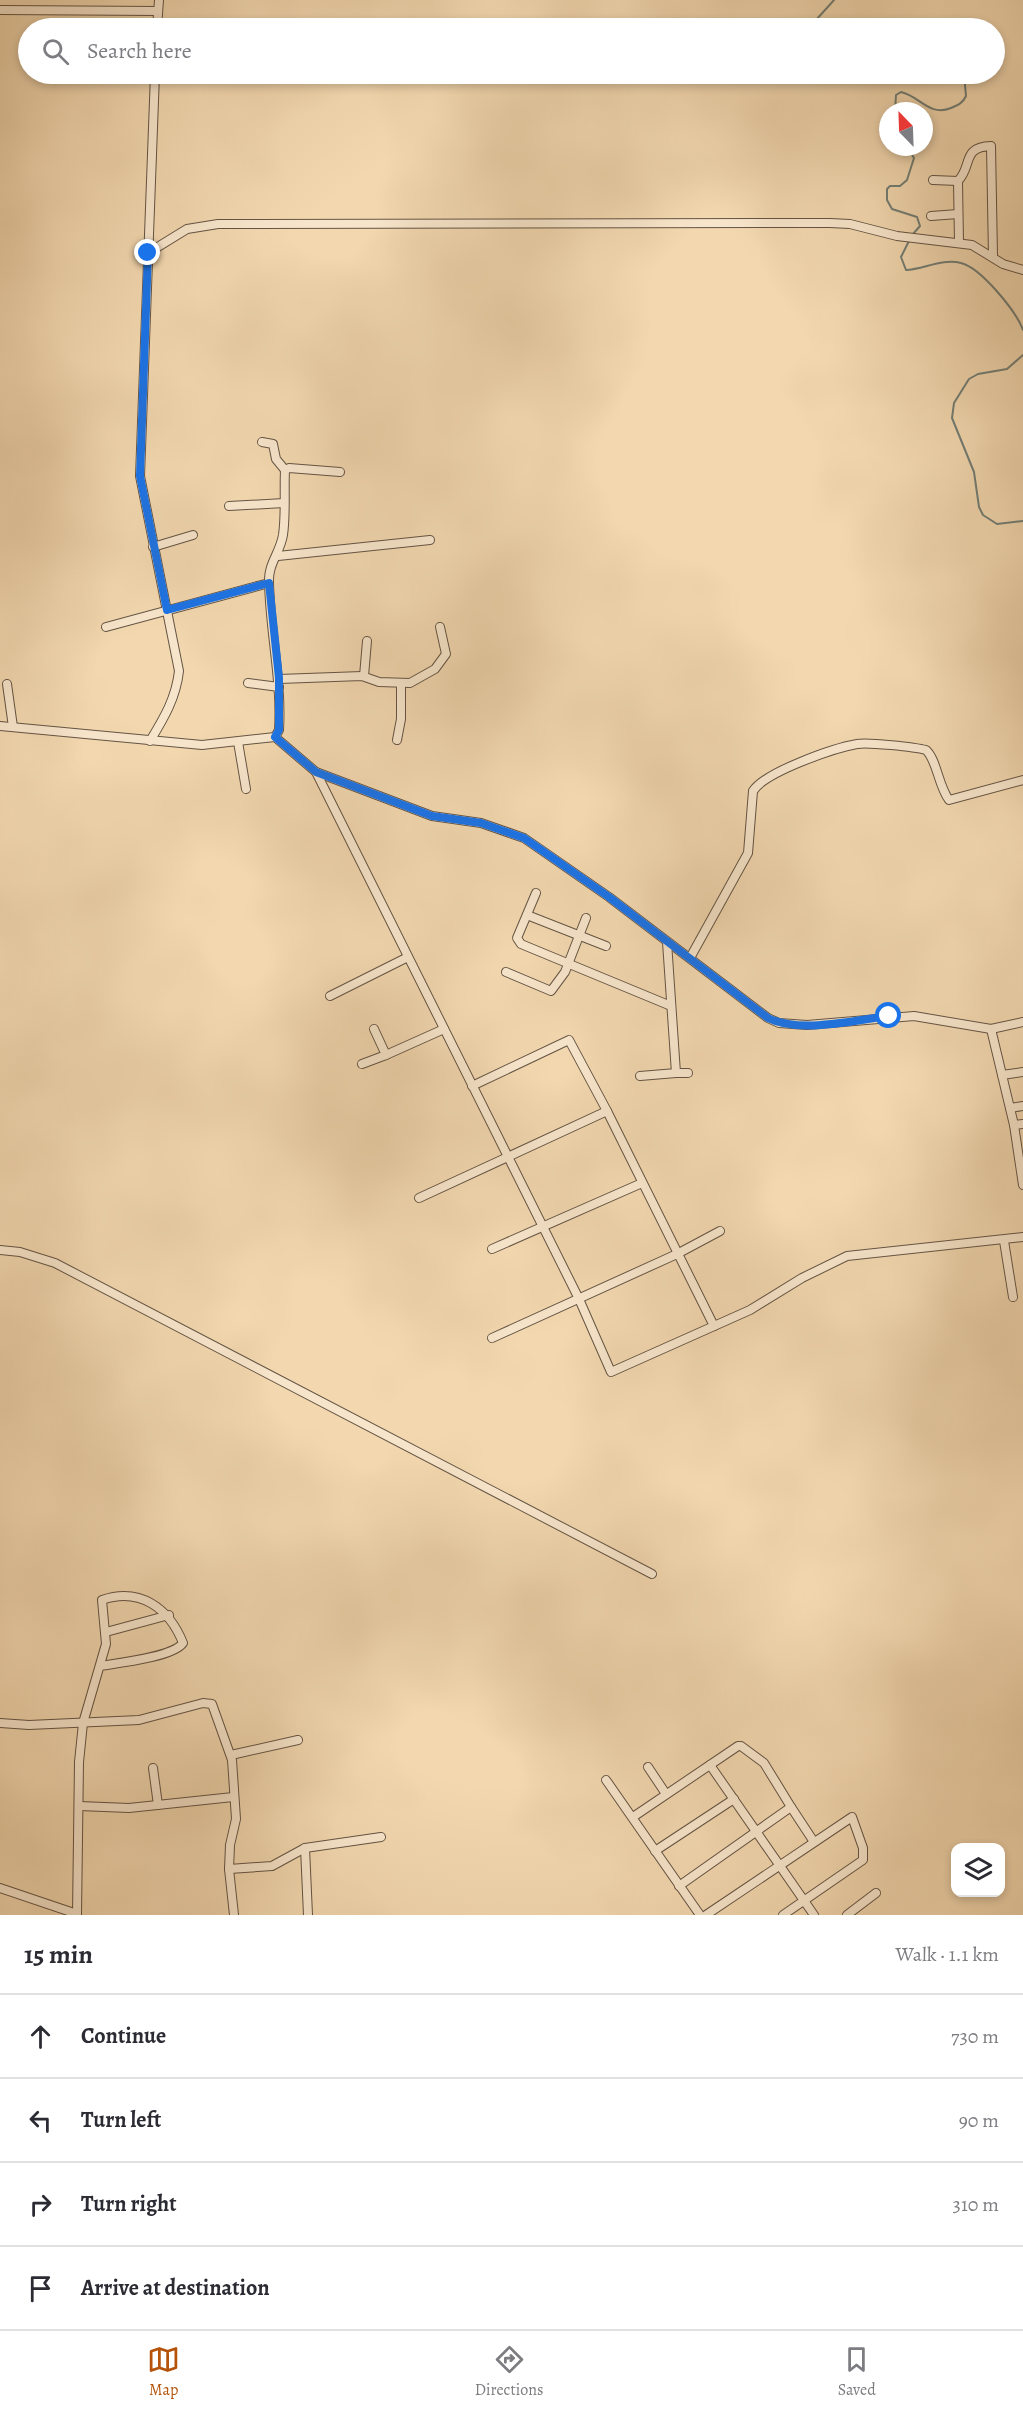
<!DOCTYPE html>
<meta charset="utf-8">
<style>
body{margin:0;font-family:Alegreya,serif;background:#f2f2f3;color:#2b2b33}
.controls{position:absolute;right:18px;bottom:18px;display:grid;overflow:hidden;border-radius:12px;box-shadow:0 3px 9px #0003}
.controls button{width:54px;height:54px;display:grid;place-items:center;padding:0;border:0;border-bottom:2px solid #e1e1e2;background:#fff;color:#2b2b33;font:30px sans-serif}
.compass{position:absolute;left:879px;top:102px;width:54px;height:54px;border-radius:50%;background:#fff;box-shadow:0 3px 9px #0003;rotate:337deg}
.stop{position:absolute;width:18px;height:18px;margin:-14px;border:4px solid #1a73e8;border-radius:50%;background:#fff}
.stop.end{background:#1a73e8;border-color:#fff;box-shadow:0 2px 6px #0008}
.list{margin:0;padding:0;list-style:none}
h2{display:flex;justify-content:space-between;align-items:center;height:78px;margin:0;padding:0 24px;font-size:26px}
h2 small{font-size:20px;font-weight:400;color:#7c7c81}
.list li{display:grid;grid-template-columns:39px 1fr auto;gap:18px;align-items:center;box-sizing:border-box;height:84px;padding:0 24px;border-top:2px solid #e1e1e2}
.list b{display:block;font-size:22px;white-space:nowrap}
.list em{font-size:20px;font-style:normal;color:#7c7c81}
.icon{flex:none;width:33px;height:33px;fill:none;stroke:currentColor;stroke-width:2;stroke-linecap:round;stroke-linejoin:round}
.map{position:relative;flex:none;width:1023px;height:1915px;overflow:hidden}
.search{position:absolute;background:#fff;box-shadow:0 3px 9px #0003;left:18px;right:18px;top:18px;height:66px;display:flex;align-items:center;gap:15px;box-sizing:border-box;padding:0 21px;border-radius:33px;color:#7c7c81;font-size:22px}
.sheet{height:414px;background:#fff}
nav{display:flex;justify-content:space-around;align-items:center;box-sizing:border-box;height:84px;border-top:2px solid #e1e1e2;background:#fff;font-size:16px;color:#7c7c81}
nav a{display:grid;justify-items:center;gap:3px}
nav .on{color:#b45309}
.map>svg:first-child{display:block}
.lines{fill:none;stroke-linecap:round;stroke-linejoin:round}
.stream{stroke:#727e76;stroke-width:2}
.minor-casing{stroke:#645444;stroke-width:10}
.minor{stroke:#f7e5cb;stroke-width:8}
.route{stroke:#1a73e8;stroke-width:8}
</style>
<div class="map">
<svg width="1023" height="1915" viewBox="0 0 1023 1915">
<rect width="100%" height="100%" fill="#f2d7af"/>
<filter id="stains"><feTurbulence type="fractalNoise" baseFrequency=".00333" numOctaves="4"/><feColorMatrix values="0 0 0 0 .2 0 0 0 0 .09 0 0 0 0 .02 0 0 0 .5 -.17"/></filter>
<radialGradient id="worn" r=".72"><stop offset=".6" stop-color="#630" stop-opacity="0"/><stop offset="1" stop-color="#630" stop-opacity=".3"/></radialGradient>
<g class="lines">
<g class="stream">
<polyline points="815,28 816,20 834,0"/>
<path d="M895,111L896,95L901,92C920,96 929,117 951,108C958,105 963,103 966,96L964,74"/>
<polyline points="907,147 914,158 907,180 900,186 890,186 887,189 887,200 892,209 917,217 920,226 913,234"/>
<path d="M910,239L901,257L906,270C924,269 943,258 961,263C981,268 1016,311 1023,330"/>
<polyline points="1023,355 1007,369 978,374 969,379 954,403 952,418 974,472 979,507 983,515 997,524 1023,521"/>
</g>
<defs>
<g id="minor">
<polyline points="0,10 158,11"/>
<polyline points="157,28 159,0"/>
<path d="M933,180L958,181C973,166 961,147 991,146L993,256"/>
<polyline points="958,181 959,243"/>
<polyline points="931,216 958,214"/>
<polyline points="148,253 187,229 218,224 830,223 850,224 897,236 972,245 1003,264 1023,270"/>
<polyline points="262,442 273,444 276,459 285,470"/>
<polyline points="229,506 284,503"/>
<polyline points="153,547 193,535"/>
<polyline points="278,556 430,540"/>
<polyline points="106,627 269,583"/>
<polyline points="364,676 367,641"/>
<polyline points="279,679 362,676 379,682 410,683 435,669 446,654 440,627"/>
<polyline points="248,683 279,687"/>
<polyline points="7,684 13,727"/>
<polyline points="0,726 202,745 275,737 316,772 432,816 481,823 524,838 609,897 768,1018 779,1023 807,1025 914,1016 991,1029 1023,1022"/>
<path d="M275,737L279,730C282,680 270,632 269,582C268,564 280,553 283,535C286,514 284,491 285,470L289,468L340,472"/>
<polyline points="397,740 401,719 401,684"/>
<path d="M150,741C164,718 176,698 179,671L140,476L155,74"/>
<polyline points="238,742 246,789"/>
<polyline points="316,772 579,1299 611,1372 750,1310 802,1278 847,1256 1023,1237"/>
<polyline points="536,893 517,938 521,944 671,1006"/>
<polyline points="527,915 606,946"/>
<path d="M690,958L748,853L753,791C765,772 834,748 857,744C867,742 915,747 926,750C937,760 938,785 949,800L1023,780"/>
<polyline points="506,972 551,991 565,972 586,918"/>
<polyline points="330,996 408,957"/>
<polyline points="991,1029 1014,1125 1023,1185"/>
<polyline points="386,1055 444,1029"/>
<polyline points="362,1064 386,1055 374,1029"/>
<polyline points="676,1073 688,1073"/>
<polyline points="1002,1075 1023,1072"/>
<polyline points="640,1076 676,1073 667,942"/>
<polyline points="472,1086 569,1040 607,1111"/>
<polyline points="1010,1108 1023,1106"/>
<polyline points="1014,1125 1023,1124"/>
<polyline points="419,1198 607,1111 714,1326"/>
<polyline points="1004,1241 1013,1297"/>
<polyline points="492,1249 642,1183"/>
<polyline points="0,1250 20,1252 55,1263 652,1574"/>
<polyline points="492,1338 677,1254 720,1231"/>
<polyline points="106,1632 169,1615"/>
<polyline points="0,1723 29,1725 139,1720 203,1703 212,1704 232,1760 236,1819 230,1845 229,1869 234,1915"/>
<polyline points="231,1755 298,1740"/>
<polyline points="710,1765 814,1915"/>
<polyline points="648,1767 666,1794"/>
<polyline points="153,1768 158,1805"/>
<polyline points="606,1780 700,1915"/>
<polyline points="79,1806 129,1808 233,1797"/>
<polyline points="791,1807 814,1842"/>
<polyline points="633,1817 738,1746 741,1746 764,1763 791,1807 679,1886"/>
<polyline points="305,1848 308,1915"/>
<polyline points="655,1851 734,1799"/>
<polyline points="229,1869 272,1866 305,1848 381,1837"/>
<polyline points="0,1888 77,1914"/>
<path d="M77,1915L79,1762L83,1723L106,1644L102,1600C140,1587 169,1608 183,1643C173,1657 119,1663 100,1666"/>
<polyline points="706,1915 852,1817 863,1848 863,1860 783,1915"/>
<polyline points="847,1915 876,1893"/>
</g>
</defs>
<use href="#minor" class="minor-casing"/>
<use href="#minor" class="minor"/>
</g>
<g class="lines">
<path class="route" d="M148,253L140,476L167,610L269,583L279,678V730L275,737L316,772L432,816L481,823L524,838L609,897L768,1018C800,1034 854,1020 889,1016"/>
</g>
<rect width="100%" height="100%" filter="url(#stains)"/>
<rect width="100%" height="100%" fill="url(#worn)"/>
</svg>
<div class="controls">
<button><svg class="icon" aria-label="layers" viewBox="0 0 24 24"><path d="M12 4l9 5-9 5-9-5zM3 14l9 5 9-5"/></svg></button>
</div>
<svg class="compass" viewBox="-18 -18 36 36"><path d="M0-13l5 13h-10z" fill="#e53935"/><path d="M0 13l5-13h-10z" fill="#7c7c81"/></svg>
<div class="stop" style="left:889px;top:1016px"></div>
<div class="stop end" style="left:148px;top:253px"></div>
<div class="search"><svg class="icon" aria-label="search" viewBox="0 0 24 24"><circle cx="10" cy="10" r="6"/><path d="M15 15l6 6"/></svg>Search here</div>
</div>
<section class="sheet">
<h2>15 min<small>Walk · 1.1 km</small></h2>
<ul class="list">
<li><svg class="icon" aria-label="ahead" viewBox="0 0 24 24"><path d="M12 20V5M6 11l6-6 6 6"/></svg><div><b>Continue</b></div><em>730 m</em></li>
<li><svg class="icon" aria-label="left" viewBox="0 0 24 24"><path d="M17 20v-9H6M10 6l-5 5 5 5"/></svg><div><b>Turn left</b></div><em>90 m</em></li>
<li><svg class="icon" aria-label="right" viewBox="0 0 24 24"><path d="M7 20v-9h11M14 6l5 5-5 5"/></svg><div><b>Turn right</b></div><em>310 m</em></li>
<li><svg class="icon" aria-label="arrive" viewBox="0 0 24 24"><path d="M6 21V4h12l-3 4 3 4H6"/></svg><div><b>Arrive at destination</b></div></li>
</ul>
</section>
<nav>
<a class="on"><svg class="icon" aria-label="map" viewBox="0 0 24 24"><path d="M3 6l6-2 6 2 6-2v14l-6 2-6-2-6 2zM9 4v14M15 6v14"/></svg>Map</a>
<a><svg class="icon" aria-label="directions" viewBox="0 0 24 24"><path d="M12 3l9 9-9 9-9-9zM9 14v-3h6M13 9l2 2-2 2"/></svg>Directions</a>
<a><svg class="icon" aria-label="saved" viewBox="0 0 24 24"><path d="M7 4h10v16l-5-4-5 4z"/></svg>Saved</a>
</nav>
